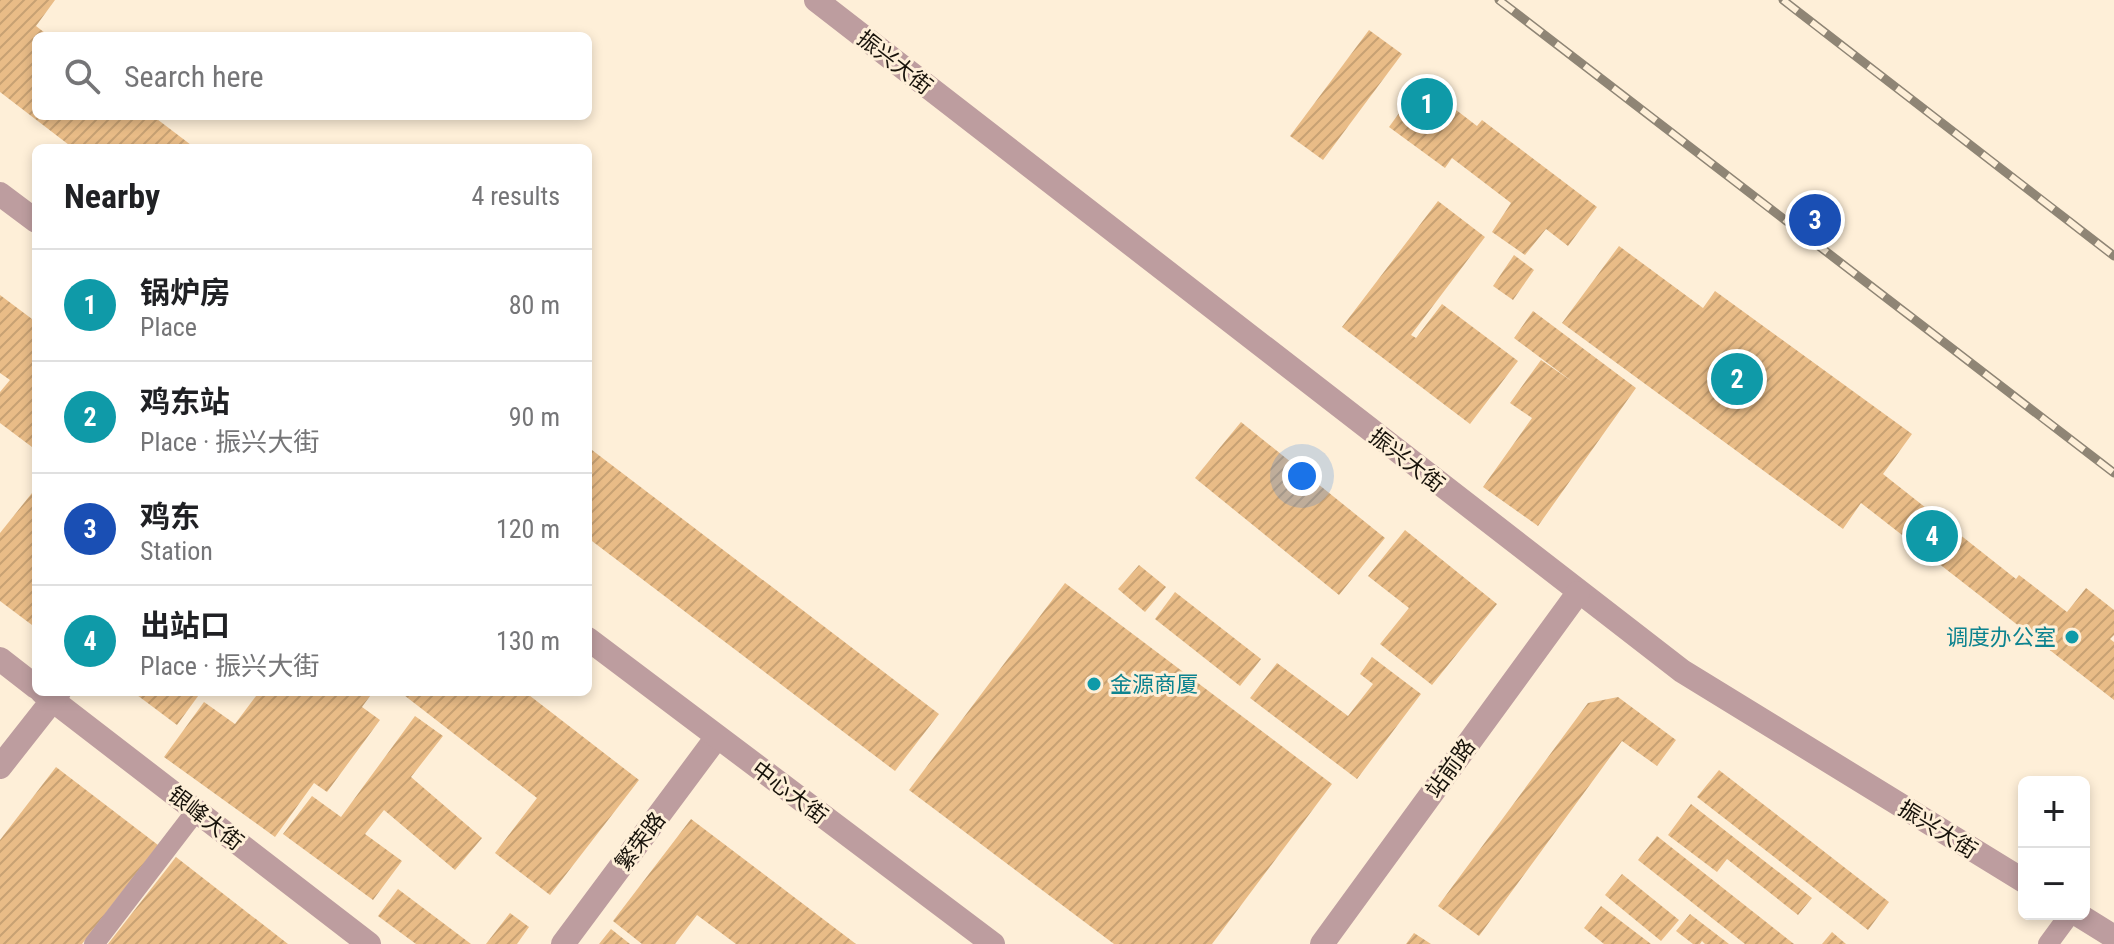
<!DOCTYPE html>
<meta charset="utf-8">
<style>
body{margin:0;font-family:"Roboto Condensed","Noto Sans SC",sans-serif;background:#f2f2f2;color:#202124}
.controls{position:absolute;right:24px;bottom:24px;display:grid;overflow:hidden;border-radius:12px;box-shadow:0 4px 12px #0003}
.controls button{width:72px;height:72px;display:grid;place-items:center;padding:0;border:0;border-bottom:2px solid #e0e0e0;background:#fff;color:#202124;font:40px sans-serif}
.you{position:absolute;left:1302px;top:476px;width:28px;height:28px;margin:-20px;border:6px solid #fff;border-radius:50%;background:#1a73e8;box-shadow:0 0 0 12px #1a73e833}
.badge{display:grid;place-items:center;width:52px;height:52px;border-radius:50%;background:#d93025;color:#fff;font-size:26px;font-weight:700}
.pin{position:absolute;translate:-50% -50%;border:4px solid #fff;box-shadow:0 2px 8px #0006}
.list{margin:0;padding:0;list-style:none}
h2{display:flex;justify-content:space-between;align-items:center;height:104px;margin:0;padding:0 32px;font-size:34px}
h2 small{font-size:26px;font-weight:400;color:#757577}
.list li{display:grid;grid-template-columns:52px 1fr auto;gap:24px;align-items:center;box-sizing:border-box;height:112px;padding:0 32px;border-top:2px solid #e0e0e0}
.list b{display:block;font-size:30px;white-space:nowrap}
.list p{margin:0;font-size:26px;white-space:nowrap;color:#757577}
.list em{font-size:26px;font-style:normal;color:#757577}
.icon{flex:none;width:44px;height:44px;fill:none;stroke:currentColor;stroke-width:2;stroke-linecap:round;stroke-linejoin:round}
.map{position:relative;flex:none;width:2114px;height:944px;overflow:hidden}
.search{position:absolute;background:#fff;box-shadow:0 4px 12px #0003;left:32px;top:32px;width:560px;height:88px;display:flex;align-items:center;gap:20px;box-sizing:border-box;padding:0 28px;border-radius:12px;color:#757577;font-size:30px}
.panel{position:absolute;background:#fff;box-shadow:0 4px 12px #0003;left:32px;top:144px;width:560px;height:552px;border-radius:12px}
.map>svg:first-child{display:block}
.building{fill:url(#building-hatch)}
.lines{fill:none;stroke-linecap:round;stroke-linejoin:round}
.service{stroke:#bd9d9f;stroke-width:20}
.minor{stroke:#bd9d9f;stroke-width:24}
.tertiary{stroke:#bd9d9f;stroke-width:24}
.rail-casing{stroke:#8f8575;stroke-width:9}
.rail{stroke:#feefd8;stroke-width:6;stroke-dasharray:18;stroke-linecap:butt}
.culture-dot{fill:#0f9aa8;stroke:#feefd8;stroke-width:3}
.labels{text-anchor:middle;stroke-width:6;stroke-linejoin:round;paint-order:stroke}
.street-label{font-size:22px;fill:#18130b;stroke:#feefd8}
.culture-label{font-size:22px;fill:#0d838f;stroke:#feefd8;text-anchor:end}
</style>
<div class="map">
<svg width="2114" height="944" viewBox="0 0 2114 944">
<defs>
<pattern id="building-hatch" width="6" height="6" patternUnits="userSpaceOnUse" patternTransform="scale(2)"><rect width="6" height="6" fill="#e9bc87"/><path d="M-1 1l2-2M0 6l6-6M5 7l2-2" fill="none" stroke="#c7a173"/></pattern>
</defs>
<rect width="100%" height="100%" fill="#feefd8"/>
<g class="building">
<polygon points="0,0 55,0 36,26 49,36 36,36 36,116 153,116 195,148 73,148 0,92"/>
<polygon points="1369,30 1402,54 1323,160 1290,136"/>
<polygon points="1421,83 1477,126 1482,120 1597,207 1568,246 1546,229 1525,255 1492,232 1511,203 1452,158 1445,168 1389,127"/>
<polygon points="1438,201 1485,237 1411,335 1416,338 1442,304 1518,361 1470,424 1342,327"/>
<polygon points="1619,246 1703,308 1715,291 1912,434 1883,474 2016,579 2019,575 2067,612 2086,588 2114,610 2114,635 2110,639 2114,642 2114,700 1861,503 1843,529 1562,323"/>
<polygon points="1514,255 1534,270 1513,300 1493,286"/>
<polygon points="0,295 36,322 36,450 0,423 0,392 10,380 0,373"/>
<polygon points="1533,311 1636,388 1538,526 1483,487 1532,418 1510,403 1541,360 1573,382 1514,338"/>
<polygon points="1241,422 1385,538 1339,595 1195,478"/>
<polygon points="588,447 939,714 895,771 588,538"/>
<polygon points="36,488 36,628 0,601 0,533"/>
<polygon points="1405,530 1497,604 1432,685 1380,644 1409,608 1368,576"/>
<polygon points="1139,565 1166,587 1145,612 1118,589"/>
<polygon points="1065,583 1332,784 1212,944 1114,944 909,790"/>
<polygon points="1175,592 1261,659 1240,686 1155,619"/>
<polygon points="1372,657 1421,694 1357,779 1250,698 1277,663 1348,716 1373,684 1360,674"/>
<polygon points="133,692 201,692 177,725"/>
<polygon points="259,692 373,692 362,707 380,720 327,792 314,783 275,837 164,757 204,702 235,724"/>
<polygon points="400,692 525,692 639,780 550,895 495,853 537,798"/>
<polygon points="1618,697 1676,740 1657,766 1622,741 1479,936 1438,906 1588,703"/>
<polygon points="415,716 443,736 411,777 482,838 455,870 384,810 365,834 402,861 373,900 283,834 312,796 341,817"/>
<polygon points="56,767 158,845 82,944 0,944 0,840"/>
<polygon points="1719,770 1889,902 1868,930 1697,797"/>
<polygon points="1691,804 1812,898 1798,915 1727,859 1717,872 1668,835"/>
<polygon points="691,819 856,944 736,944 697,915 675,944 642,944 613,921"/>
<polygon points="1657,836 1794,944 1745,944 1638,860"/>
<polygon points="176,857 288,944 108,944"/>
<polygon points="1622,874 1679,920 1661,941 1605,895"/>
<polygon points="398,889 471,944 416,944 378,916"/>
<polygon points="1601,906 1651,944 1604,944 1584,928"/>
<polygon points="510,913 529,927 517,944 486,944"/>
<polygon points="1690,914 1729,944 1705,944 1702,941 1700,944 1693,944 1676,931"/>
<polygon points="611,929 630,944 599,944"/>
<polygon points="1832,932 1846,944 1822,944"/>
<polygon points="1414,933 1431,944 1406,944"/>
</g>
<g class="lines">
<g class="service">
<polyline points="94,944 196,811"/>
<polyline points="2048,944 2070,914"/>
</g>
<g class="minor">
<polyline points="0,659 36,687"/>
<polyline points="42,692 369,944"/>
<polyline points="0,767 59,692"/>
<polyline points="563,944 717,737"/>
</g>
<g class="tertiary">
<polyline points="816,0 1682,671 2024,881"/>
<polyline points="0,194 36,221"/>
<polyline points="588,639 993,944"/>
<polyline points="2077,914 2114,937"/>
<polyline points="1322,944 1578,593"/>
</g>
<defs>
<g id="rail">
<polyline points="1499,0 2114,473"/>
<polyline points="1783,0 2114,256"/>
</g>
</defs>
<use href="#rail" class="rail-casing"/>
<use href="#rail" class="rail"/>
</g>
<g class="culture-dot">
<circle cx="2072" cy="637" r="8"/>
<circle cx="1094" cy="684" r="8"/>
</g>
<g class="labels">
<g class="street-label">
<text transform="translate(895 62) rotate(38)" y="8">振兴大街</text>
<text transform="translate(1407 460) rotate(38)" y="8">振兴大街</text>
<text transform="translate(1450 768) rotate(-54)" y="8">站前路</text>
<text transform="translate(790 792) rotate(37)" y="8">中心大街</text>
<text transform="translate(206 818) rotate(38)" y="8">银峰大街</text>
<text transform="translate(1938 829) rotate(32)" y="8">振兴大街</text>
<text transform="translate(640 841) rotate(-53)" y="8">繁荣路</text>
</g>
<g class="culture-label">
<text x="2056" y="645">调度办公室</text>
<text x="1110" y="692" text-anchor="start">金源商厦</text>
</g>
</g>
</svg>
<div class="controls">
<button>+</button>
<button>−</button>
</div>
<div class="you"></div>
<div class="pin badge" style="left:1427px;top:104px;background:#0f9aa8">1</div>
<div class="pin badge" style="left:1737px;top:379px;background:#0f9aa8">2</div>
<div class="pin badge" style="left:1815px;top:220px;background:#1a4fb4">3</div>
<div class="pin badge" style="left:1932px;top:536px;background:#0f9aa8">4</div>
<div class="search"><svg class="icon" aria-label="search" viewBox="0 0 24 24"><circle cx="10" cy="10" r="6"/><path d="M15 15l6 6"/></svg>Search here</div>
<section class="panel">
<h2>Nearby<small>4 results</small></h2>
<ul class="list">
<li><span class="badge" style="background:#0f9aa8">1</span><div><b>锅炉房</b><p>Place</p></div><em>80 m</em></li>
<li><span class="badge" style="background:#0f9aa8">2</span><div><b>鸡东站</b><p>Place · 振兴大街</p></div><em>90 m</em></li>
<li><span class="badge" style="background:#1a4fb4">3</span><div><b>鸡东</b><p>Station</p></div><em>120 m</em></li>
<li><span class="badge" style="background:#0f9aa8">4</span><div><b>出站口</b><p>Place · 振兴大街</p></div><em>130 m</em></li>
</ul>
</section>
</div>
